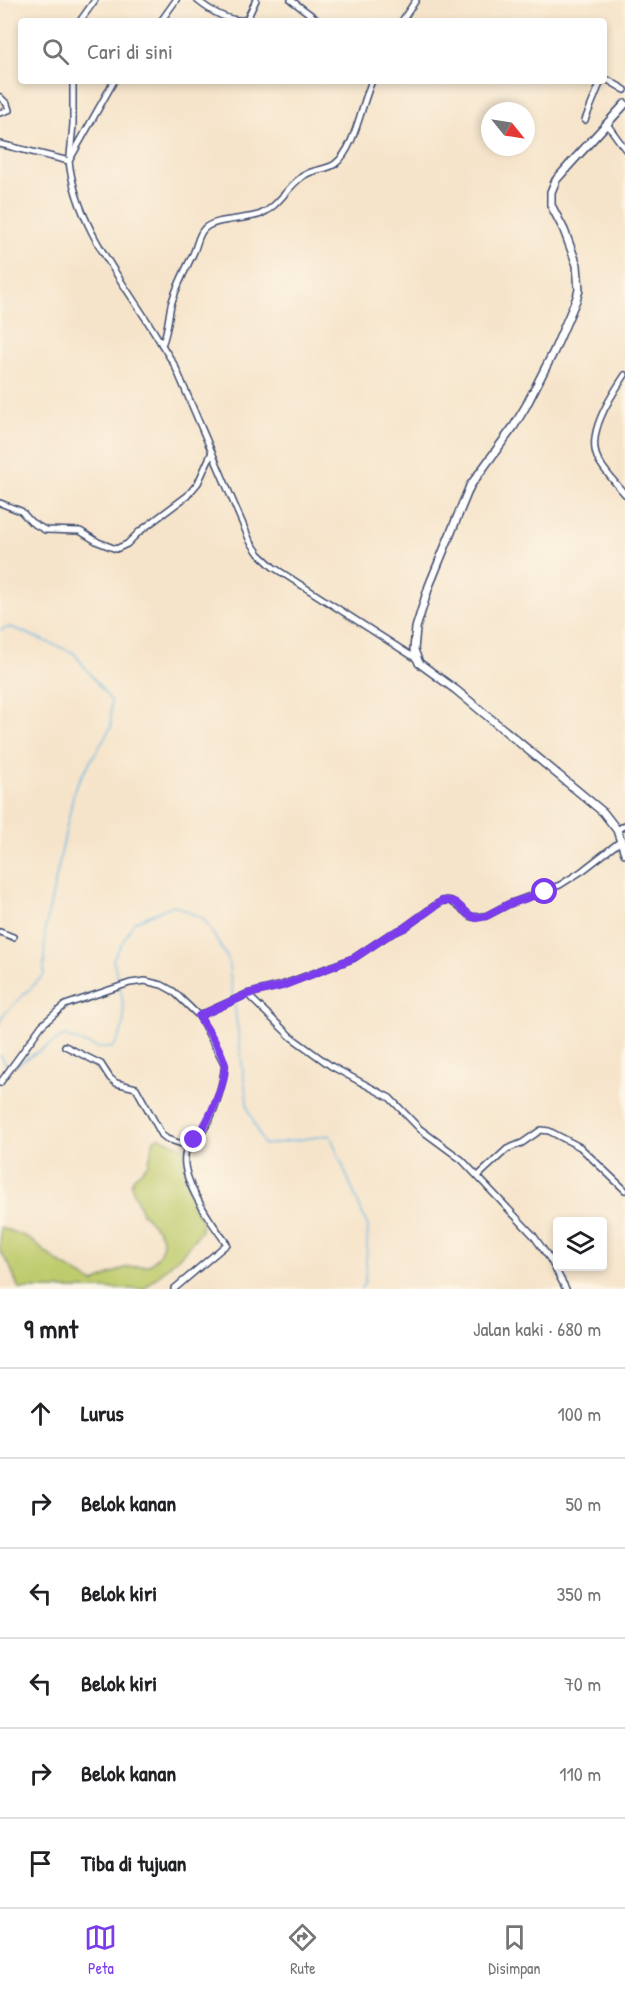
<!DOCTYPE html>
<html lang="id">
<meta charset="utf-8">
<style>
body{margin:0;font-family:"Patrick Hand",sans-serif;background:#f6f6f6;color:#202124}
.controls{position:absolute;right:18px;bottom:18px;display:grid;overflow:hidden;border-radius:6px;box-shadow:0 3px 9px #0003}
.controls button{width:54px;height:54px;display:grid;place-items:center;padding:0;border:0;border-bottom:2px solid #e0e0e0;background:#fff;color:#202124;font:30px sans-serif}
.compass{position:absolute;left:481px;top:102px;width:54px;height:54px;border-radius:50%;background:#fff;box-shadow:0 3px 9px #0003;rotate:120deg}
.stop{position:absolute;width:18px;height:18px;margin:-14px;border:4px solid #7c3aed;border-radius:50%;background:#fff}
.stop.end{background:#7c3aed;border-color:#fff;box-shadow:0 2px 6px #0008}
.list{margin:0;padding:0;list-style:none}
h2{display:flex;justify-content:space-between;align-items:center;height:78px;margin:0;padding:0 24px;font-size:26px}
h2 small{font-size:20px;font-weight:400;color:#757577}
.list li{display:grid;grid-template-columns:39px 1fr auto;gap:18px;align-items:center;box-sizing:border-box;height:90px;padding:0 24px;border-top:2px solid #e0e0e0}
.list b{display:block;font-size:22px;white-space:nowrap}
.list em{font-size:20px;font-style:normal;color:#757577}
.icon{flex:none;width:33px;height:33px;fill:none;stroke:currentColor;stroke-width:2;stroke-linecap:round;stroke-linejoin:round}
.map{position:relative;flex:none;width:625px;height:1289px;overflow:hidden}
.search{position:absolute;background:#fff;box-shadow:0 3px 9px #0003;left:18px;right:18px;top:18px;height:66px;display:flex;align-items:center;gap:15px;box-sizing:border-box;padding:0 21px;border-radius:6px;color:#757577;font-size:22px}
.sheet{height:618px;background:#fff}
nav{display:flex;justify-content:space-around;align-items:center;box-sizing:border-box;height:84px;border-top:2px solid #e0e0e0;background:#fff;font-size:16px;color:#757577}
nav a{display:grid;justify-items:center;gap:3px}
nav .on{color:#7c3aed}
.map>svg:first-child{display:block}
.green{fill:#bfcc6e;stroke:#6d7e66;stroke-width:1.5}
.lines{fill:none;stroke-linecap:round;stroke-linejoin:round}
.stream{stroke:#68b6e2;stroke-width:1.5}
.street-casing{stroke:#3c4a6e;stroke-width:8}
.secondary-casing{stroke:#3c4a6e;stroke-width:10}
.street{stroke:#fff;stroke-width:5}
.secondary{stroke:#fff;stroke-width:7}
.route{stroke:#7c3aed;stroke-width:8}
</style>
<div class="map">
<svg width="625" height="1289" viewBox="0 0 625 1289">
<rect width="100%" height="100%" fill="#fcf5e5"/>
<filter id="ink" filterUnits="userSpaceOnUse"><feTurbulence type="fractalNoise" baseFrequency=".0167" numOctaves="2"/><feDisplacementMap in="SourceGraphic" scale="12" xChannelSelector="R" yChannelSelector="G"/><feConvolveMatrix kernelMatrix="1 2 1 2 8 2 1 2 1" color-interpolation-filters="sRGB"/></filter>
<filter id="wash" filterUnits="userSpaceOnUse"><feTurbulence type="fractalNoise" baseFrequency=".008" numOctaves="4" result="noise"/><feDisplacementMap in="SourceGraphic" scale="24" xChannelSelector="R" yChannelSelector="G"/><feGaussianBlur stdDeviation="1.35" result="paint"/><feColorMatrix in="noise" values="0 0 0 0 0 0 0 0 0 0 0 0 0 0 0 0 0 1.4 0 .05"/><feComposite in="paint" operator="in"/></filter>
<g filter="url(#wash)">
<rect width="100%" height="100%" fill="#f6e4ca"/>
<path class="green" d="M159,1137L184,1148L185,1171L194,1207L202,1219L201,1231L184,1252L144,1289H19L9,1264L0,1252V1227L27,1237L58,1262L93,1283L124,1268L149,1265L159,1255L163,1244L162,1238L158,1230L142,1213L131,1185C133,1173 143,1173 148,1163C151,1156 152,1147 154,1139Z"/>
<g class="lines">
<g class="stream">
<polyline points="0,630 11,627 74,653 111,701 111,727 75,787 45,930 44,975 3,1015 0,1025"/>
<polyline points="119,984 113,959 134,922 174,905 204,919 228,959 233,997"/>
<polyline points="234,1002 248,1109 264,1145 330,1135 368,1227 365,1282 361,1289"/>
<polyline points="0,1055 8,1066"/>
<path d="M16,1065L64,1036L98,1048H112C128,1030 125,1010 120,988"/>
</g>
</g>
</g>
<g filter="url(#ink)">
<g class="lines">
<defs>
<g id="street">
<path d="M197,0C209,10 231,24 247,19L256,0"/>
<polyline points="291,0 319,21"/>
<polyline points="80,21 95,0"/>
<polyline points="161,21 176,0"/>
<polyline points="402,21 416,0"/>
<polyline points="604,79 608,80 625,90"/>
<polyline points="0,97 7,104 9,110 0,113"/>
<polyline points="585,120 601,81"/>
<polyline points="607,124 625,149"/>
<path d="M0,144L69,161C77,231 128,286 162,345C168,331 168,319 171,305C176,287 185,271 193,254C197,246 198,235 204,229C214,218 247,220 261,214C277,207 285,191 298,180C310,168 326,171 335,164C355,149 361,105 372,81"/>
<polyline points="70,156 73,124 73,81"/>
<polyline points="69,161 114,81"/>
<polyline points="162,345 175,366 250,541 259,554 273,567 415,658"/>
<path d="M625,375C611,396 584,436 599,461C606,473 616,484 625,494"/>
<polyline points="0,503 21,511 31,522 45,530 80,531 98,542 116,549 127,544 139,532 187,496 198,483 212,452"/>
<polyline points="617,830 625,825"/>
<polyline points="0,932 13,937"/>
<polyline points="247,994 291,1037 331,1066 390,1098 420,1129 462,1160 533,1235 550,1259 566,1289"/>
<polyline points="65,1046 101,1064 110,1078 116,1083 136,1088 162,1135 167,1139 188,1146"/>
<polyline points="0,1083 42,1025 65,1005 103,992 130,983 145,981 162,985 173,991 199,1016 247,994 282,985 354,958 387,936 404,928 437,904 446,900 451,901 472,917 486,916 509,904 560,885 582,871 622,840"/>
<polyline points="478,1176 507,1149 522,1143 541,1130 549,1131 580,1147 625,1190"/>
<path d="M174,1289L227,1244C212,1224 175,1174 187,1148C190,1141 198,1137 203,1131C215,1113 222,1086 225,1065L199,1016"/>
</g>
<polyline id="secondary" points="625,104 571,163 556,180 551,192 551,205 564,230 577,265 579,290 576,300 554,351 526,406 514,426 470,486 429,586 416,628 414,650 419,663 456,690 603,812 617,830 625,853"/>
</defs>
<use href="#street" class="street-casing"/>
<use href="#secondary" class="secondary-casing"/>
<use href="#street" class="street"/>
<use href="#secondary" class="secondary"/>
</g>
</g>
<g class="lines" filter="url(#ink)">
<path class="route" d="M194,1140C206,1128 229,1079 224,1062C220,1046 207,1030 199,1016L248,994L282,986L354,958L387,936L404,928L442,901H451L456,903L469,915L476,918L486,916L509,904L545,892"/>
</g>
</svg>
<div class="controls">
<button><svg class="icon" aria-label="layers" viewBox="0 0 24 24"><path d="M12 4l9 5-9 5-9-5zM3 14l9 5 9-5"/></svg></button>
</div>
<svg class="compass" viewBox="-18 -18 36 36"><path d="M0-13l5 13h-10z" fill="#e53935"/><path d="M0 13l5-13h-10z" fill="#757577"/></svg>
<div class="stop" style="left:545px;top:892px"></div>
<div class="stop end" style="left:194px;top:1140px"></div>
<div class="search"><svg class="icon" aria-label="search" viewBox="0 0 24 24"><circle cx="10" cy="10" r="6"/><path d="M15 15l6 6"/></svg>Cari di sini</div>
</div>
<section class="sheet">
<h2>9 mnt<small>Jalan kaki · 680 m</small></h2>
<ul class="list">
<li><svg class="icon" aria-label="ahead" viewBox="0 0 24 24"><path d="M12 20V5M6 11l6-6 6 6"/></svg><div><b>Lurus</b></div><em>100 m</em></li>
<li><svg class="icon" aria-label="right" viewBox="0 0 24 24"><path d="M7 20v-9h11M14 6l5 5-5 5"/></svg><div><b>Belok kanan</b></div><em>50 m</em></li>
<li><svg class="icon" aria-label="left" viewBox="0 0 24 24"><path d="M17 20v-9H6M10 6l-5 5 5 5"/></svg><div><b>Belok kiri</b></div><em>350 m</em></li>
<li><svg class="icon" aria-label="left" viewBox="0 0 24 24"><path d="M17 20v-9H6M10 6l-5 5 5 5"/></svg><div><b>Belok kiri</b></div><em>70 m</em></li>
<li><svg class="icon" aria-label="right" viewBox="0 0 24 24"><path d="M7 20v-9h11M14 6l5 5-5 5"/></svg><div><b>Belok kanan</b></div><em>110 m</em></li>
<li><svg class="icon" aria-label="arrive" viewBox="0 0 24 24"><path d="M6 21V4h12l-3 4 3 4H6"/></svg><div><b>Tiba di tujuan</b></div></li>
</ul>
</section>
<nav>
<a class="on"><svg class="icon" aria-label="map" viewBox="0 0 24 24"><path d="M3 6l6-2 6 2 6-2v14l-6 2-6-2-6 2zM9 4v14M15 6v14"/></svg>Peta</a>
<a><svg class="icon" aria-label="directions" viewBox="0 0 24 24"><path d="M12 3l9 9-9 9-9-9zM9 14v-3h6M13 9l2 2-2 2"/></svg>Rute</a>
<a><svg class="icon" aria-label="saved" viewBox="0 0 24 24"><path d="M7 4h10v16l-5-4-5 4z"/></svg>Disimpan</a>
</nav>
